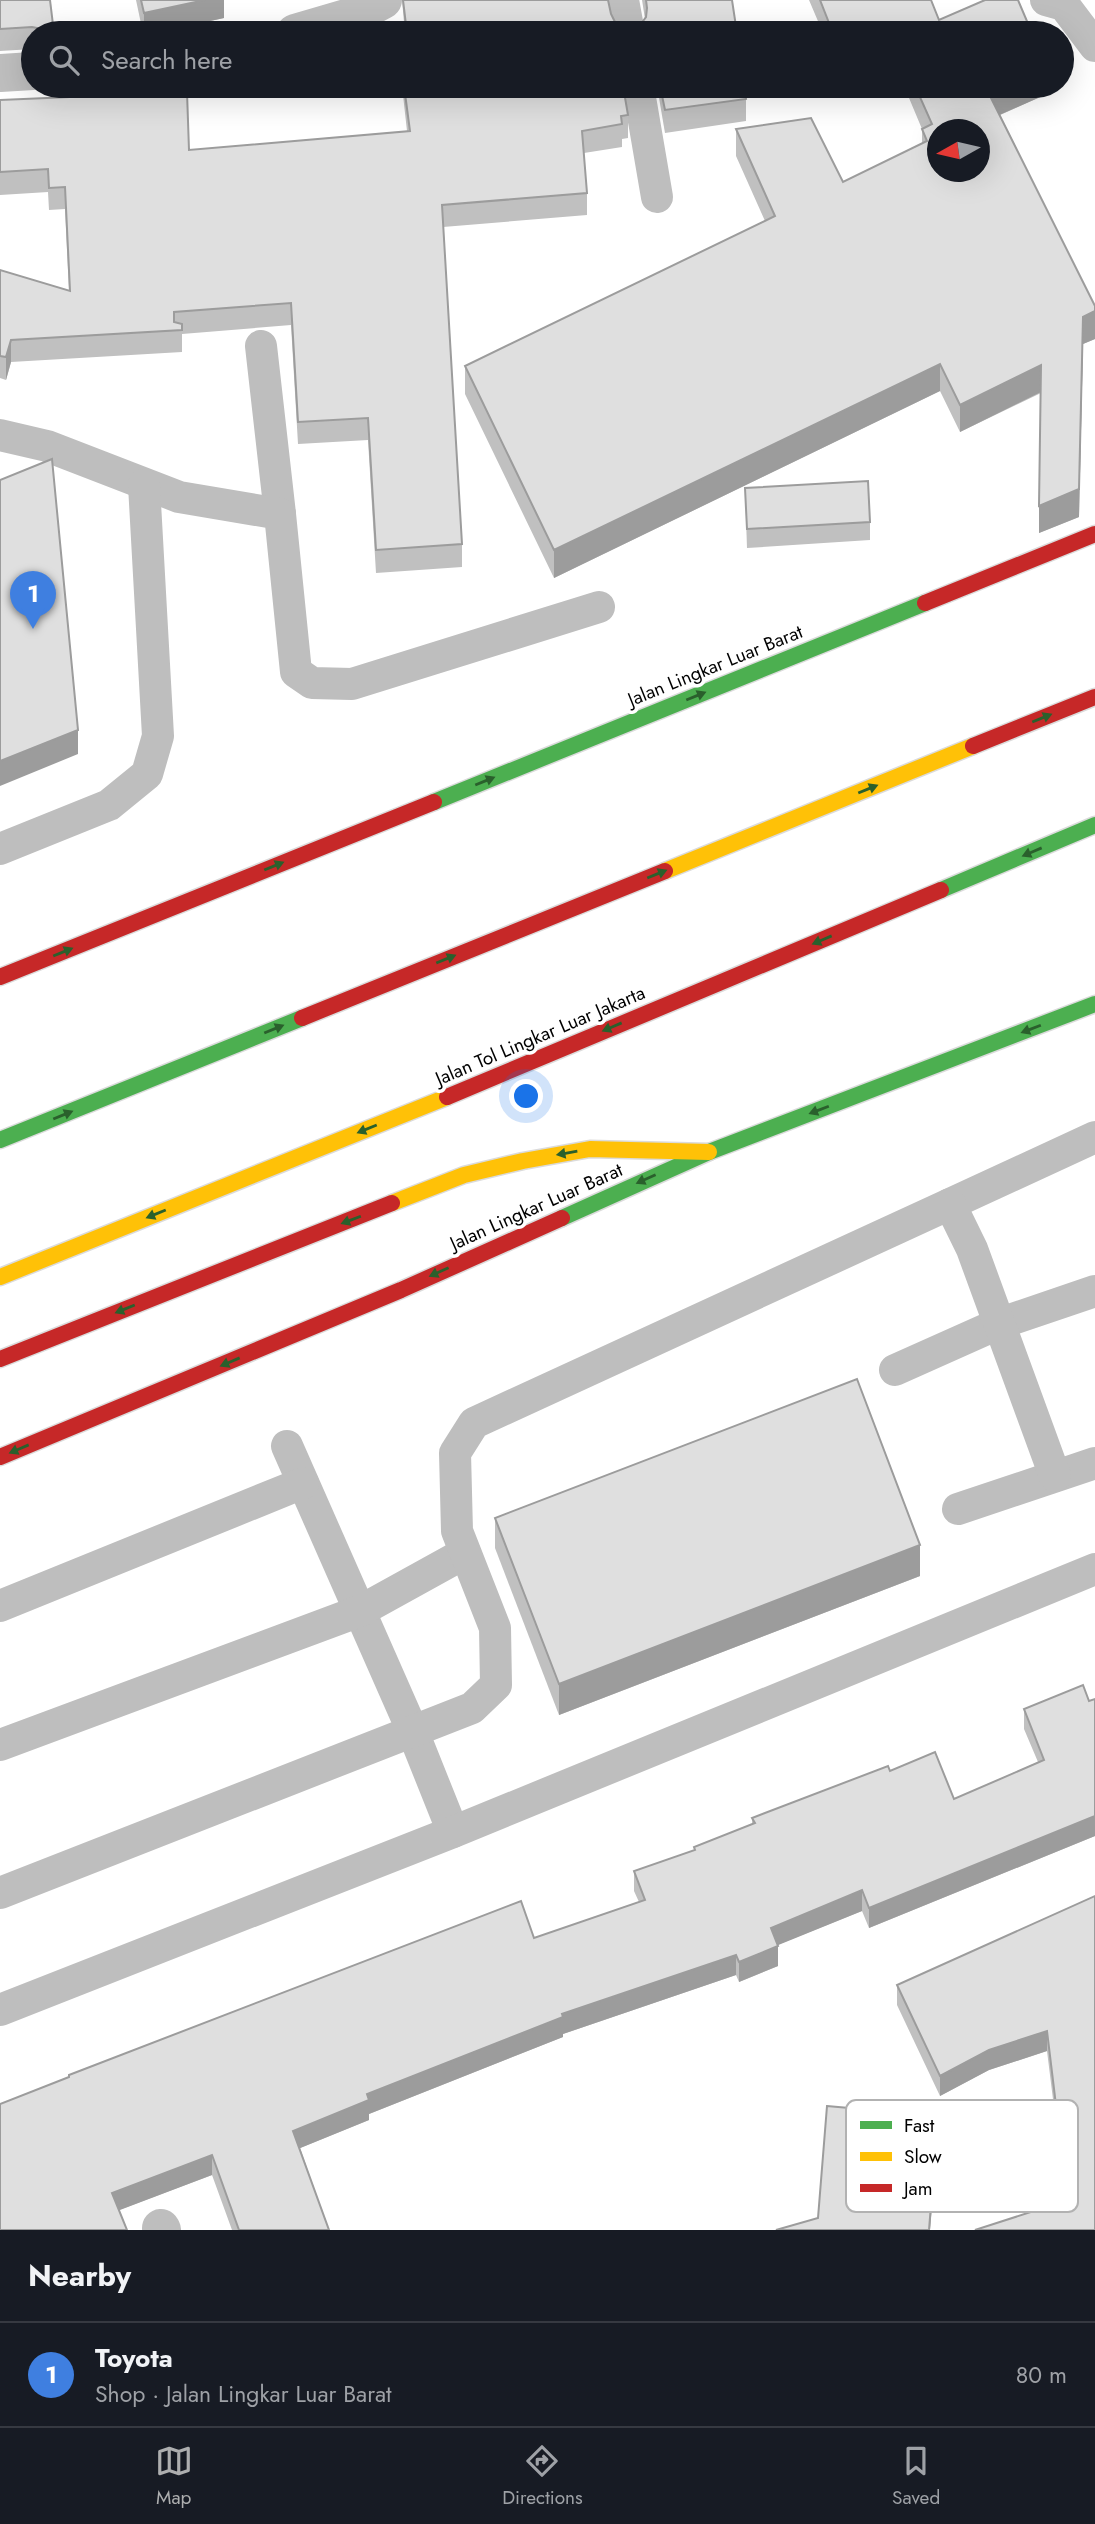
<!DOCTYPE html>
<meta charset="utf-8">
<style>
body{margin:0;font-family:Jost,sans-serif;background:#242831;color:#f1f3f6}
.compass{position:absolute;left:927px;top:119px;width:63px;height:63px;border-radius:50%;background:#171b24;box-shadow:0 7px 28px #0002;rotate:262deg}
.you{position:absolute;left:527px;top:1097px;width:24px;height:24px;margin:-18px;border:5px solid #fff;border-radius:50%;background:#1a73e8;box-shadow:0 0 0 10px #1a73e833}
.badge{display:grid;place-items:center;width:46px;height:46px;border-radius:50%;background:#adaeaf;color:#fff;font-size:23px;font-weight:700}
.pin{position:absolute;translate:-50% -58px;filter:drop-shadow(0 2px 4px #0008)}
.pin::after{content:'';position:absolute;top:37px;width:24px;height:21px;background:inherit;clip-path:polygon(0 0,100% 0,50% 100%)}
.list{margin:0;padding:0;list-style:none}
h2{display:flex;justify-content:space-between;align-items:center;height:91px;margin:0;padding:0 28px;font-size:30px}
h2 small{font-size:23px;font-weight:400;color:#9ea1a6}
.list li{display:grid;grid-template-columns:46px 1fr auto;gap:21px;align-items:center;box-sizing:border-box;height:105px;padding:0 28px;border-top:2px solid #363941}
.list b{display:block;font-size:26px;white-space:nowrap}
.list p{margin:0;font-size:23px;white-space:nowrap;color:#9ea1a6}
.list em{font-size:23px;font-style:normal;color:#9ea1a6}
.icon{flex:none;width:38px;height:38px;fill:none;stroke:currentColor;stroke-width:2;stroke-linecap:round;stroke-linejoin:round}
.map{position:relative;flex:none;width:1095px;height:2230px;overflow:hidden}
.search{position:absolute;background:#171b24;box-shadow:0 7px 28px #0002;left:21px;right:21px;top:21px;height:77px;display:flex;align-items:center;gap:18px;box-sizing:border-box;padding:0 24px;border-radius:38px;color:#9ea1a6;font-size:26px}
.sheet{height:196px;background:#171b24}
nav{display:flex;justify-content:space-around;align-items:center;box-sizing:border-box;height:98px;border-top:2px solid #363941;background:#171b24;font-size:19px;color:#9ea1a6}
nav a{display:grid;justify-items:center;gap:4px}
nav .on{color:#adaeaf}
.map>svg:first-child{display:block}
.lines{fill:none;stroke-linecap:round;stroke-linejoin:round}
.fast-casing{stroke:#dbdbdb;stroke-width:19}
.slow-casing{stroke:#dbdbdb;stroke-width:19}
.jam-casing{stroke:#dbdbdb;stroke-width:19}
.lane{stroke:#bebebe;stroke-width:32}
.street{stroke:#bebebe;stroke-width:38}
.fast{stroke:#4caf50;stroke-width:16}
.slow{stroke:#ffc107;stroke-width:16}
.jam{stroke:#c62828;stroke-width:16}
.wall{fill:#c0c0c0}
.shaded-wall{fill:#9c9c9c}
.building{fill:#dfdfdf;stroke:#9c9c9c;stroke-width:2;fill-rule:evenodd}
.oneway{fill:#2a602c}
.labels{text-anchor:middle;stroke-width:7;stroke-linejoin:round;paint-order:stroke}
.street-label{font-size:19px;fill:#000;stroke:#fff}
.key{fill:#fff;stroke:#b2b2b2;stroke-width:2}
.key-label{font-size:19px;fill:#000}
</style>
<div class="map">
<svg width="1095" height="2230" viewBox="0 0 1095 2230">
<rect width="100%" height="100%" fill="#fff"/>
<g class="lines">
<defs>
<g id="fast">
<polyline points="434,802 925,603"/>
<polyline points="941,890 1095,825"/>
<polyline points="0,1140 302,1018"/>
<polyline points="562,1218 709,1152 1095,1004"/>
</g>
<g id="slow">
<polyline points="665,871 973,746"/>
<polyline points="392,1203 464,1175 523,1161 590,1149 709,1152"/>
<polyline points="0,1277 447,1097"/>
</g>
<g id="jam">
<polyline points="925,603 1095,534"/>
<polyline points="973,746 1095,697"/>
<polyline points="0,977 434,802"/>
<polyline points="302,1018 665,871"/>
<polyline points="447,1097 941,890"/>
<polyline points="0,1359 392,1203"/>
<polyline points="0,1457 401,1290 562,1218"/>
</g>
</defs>
<use href="#fast" class="fast-casing"/>
<use href="#slow" class="slow-casing"/>
<use href="#jam" class="jam-casing"/>
<g class="lane">
<polyline points="623,0 629,33"/>
<polyline points="1046,0 1064,5 1095,46"/>
<polyline points="638,86 657,197"/>
<polyline points="261,346 280,514"/>
<polyline points="0,435 47,446 179,497 280,514 296,672 312,683 352,684 599,607"/>
<polyline points="0,849 109,805 147,774 158,736 144,485"/>
<polyline points="950,1204 1095,1137"/>
<polyline points="895,1370 998,1324 1095,1291"/>
<polyline points="287,1446 413,1732 453,1832"/>
<polyline points="958,1509 1095,1463"/>
<polyline points="0,1606 303,1483"/>
<polyline points="0,1745 360,1611 465,1553"/>
<polyline points="0,1893 472,1708 496,1685 495,1628 457,1531 455,1453 474,1423 950,1204 972,1249 1055,1476"/>
<polyline points="0,2010 453,1832 1095,1569"/>
</g>
<g class="street">
<polyline points="295,33 353,16 383,0"/>
<polyline points="0,73 33,71"/>
<polyline points="161,2228 162,2230"/>
</g>
<use href="#fast" class="fast"/>
<use href="#slow" class="slow"/>
<use href="#jam" class="jam"/>
</g>
<g class="wall">
<polygon points="0,0 54,33 33,33 33,49 0,51"/>
<polygon points="136,0 224,0 224,18 155,33 143,33"/>
<polygon points="402,0 608,0 611,14 615,22 623,28 633,28 640,25 645,19 642,0 732,0 737,33 405,33"/>
<polygon points="809,0 931,0 939,20 1032,33 823,33"/>
<polygon points="402,86 623,86 628,115 628,138 622,139 622,147 584,153 587,193 587,215 443,227 462,544 462,567 376,573 368,440 298,444 291,325 182,334 182,352 11,362 6,380 0,378 0,270 69,291 65,209 49,210 48,192 0,195 0,100 189,150 407,131"/>
<polygon points="657,86 744,86 746,99 746,121 665,133"/>
<polygon points="904,86 1047,86 1047,94 1000,115 1095,306 1095,339 1083,344 1079,517 1039,533 1041,393 960,432 940,391 554,578 465,394 465,366 765,221 736,156 736,129 843,182 922,143 922,129"/>
<polygon points="745,488 870,522 870,540 747,548"/>
<polygon points="495,1518 920,1576 559,1715 495,1548"/>
<polygon points="1095,1699 1095,1836 869,1928 862,1911 777,1945 778,1966 739,1982 736,1975 563,2034 563,2037 369,2114 369,2120 300,2148 329,2230 232,2230 212,2175 119,2210 69,2077 69,2075 534,1938 639,1902 634,1891 634,1871 694,1850 694,1847 752,1824 752,1818 890,1771 954,1799 1038,1762 1024,1729 1024,1709 1089,1701"/>
<polygon points="1095,1896 1095,2230 1037,2210 1037,2196 1064,2188 1047,2051 989,2070 940,2096 897,2005 897,1985"/>
</g>
<g class="shaded-wall">
<polygon points="205,0 224,0 224,18 155,33 144,33 144,13"/>
<polygon points="1003,86 1047,86 1047,94 988,120 988,92"/>
<polygon points="1095,311 1095,339 1083,344 1079,517 1039,533 1039,506 1083,317"/>
<polygon points="11,340 11,362 6,380 6,357"/>
<polygon points="940,364 940,391 554,578 554,550"/>
<polygon points="1041,365 1041,392 960,432 960,405"/>
<polygon points="78,730 78,754 0,786 0,761"/>
<polygon points="920,1545 920,1576 559,1715 559,1684"/>
<polygon points="1095,1816 1095,1836 869,1928 869,1908"/>
<polygon points="862,1890 862,1911 771,1948 771,1928"/>
<polygon points="778,1946 778,1966 739,1982 739,1962"/>
<polygon points="736,1955 736,1975 563,2034 563,2037 369,2114 369,2120 293,2151 293,2131 367,2094 562,2014"/>
<polygon points="1047,2031 1047,2051 989,2070 940,2096 940,2076 989,2050"/>
<polygon points="938,2116 938,2137 930,2230 929,2230"/>
<polygon points="212,2155 212,2175 112,2213 112,2193"/>
</g>
<g class="building">
<polygon points="0,0 50,0 54,33 47,33 42,29 32,27 0,29"/>
<polygon points="141,0 205,0 144,13"/>
<polygon points="403,0 608,0 611,14 615,22 623,28 633,28 640,25 646,17 647,8 646,0 732,0 737,33 407,33"/>
<polygon points="820,0 931,0 939,20 985,0 1018,0 1032,33 893,33 892,32 888,33 833,33"/>
<polygon points="404,86 623,86 628,115 621,116 622,124 582,131 587,193 442,205 462,544 376,550 368,418 298,422 291,303 174,312 174,322 182,324 182,330 11,340 6,357 0,356 0,270 70,291 65,187 49,188 48,169 0,172 0,100 187,92 189,150 410,131"/>
<polygon points="660,86 744,86 746,99 665,110"/>
<path d="M915,86H1003L988,92L1095,306V311L1083,317L1079,489L1039,506L1041,365L960,405L940,364L554,550L465,366L775,216L736,129L811,118L843,182L927,141L922,129L932,124ZM937,130H979V172H937Z"/>
<polygon points="52,459 78,730 0,761 0,480"/>
<polygon points="868,481 870,522 747,529 745,488"/>
<polygon points="857,1379 920,1545 559,1684 495,1518"/>
<polygon points="1083,1685 1089,1701 1095,1699 1095,1816 869,1908 862,1890 771,1928 778,1946 739,1962 736,1955 562,2014 563,2017 367,2094 369,2100 293,2131 329,2230 239,2230 212,2155 112,2193 127,2230 0,2230 0,2104 69,2077 69,2075 521,1901 534,1938 645,1900 634,1871 695,1850 694,1847 755,1823 752,1818 888,1766 890,1771 935,1752 954,1799 1044,1760 1024,1709"/>
<polygon points="1095,1896 1095,2230 975,2230 1040,2209 1037,2196 1066,2188 1047,2031 989,2050 940,2076 897,1985"/>
<polygon points="827,2106 938,2116 929,2230 776,2230 818,2218"/>
</g>
<defs><path id="oneway-solid" d="M-6-.8H1V-3.2L6.5 0L1 3.2V.8H-6Z" transform="scale(1.75)"/></defs>
<g class="oneway">
<use href="#oneway-solid" transform="translate(696 696) rotate(-22)"/>
<use href="#oneway-solid" transform="translate(1042 718) rotate(-22)"/>
<use href="#oneway-solid" transform="translate(485 781) rotate(-22)"/>
<use href="#oneway-solid" transform="translate(868 789) rotate(-22)"/>
<use href="#oneway-solid" transform="translate(1032 852) rotate(157)"/>
<use href="#oneway-solid" transform="translate(274 866) rotate(-22)"/>
<use href="#oneway-solid" transform="translate(657 874) rotate(-22)"/>
<use href="#oneway-solid" transform="translate(822 940) rotate(157)"/>
<use href="#oneway-solid" transform="translate(63 952) rotate(-22)"/>
<use href="#oneway-solid" transform="translate(446 959) rotate(-22)"/>
<use href="#oneway-solid" transform="translate(612 1027) rotate(157)"/>
<use href="#oneway-solid" transform="translate(274 1029) rotate(-22)"/>
<use href="#oneway-solid" transform="translate(1031 1029) rotate(159)"/>
<use href="#oneway-solid" transform="translate(819 1110) rotate(159)"/>
<use href="#oneway-solid" transform="translate(63 1115) rotate(-22)"/>
<use href="#oneway-solid" transform="translate(367 1129) rotate(158)"/>
<use href="#oneway-solid" transform="translate(567 1153) rotate(170)"/>
<use href="#oneway-solid" transform="translate(646 1179) rotate(156)"/>
<use href="#oneway-solid" transform="translate(156 1214) rotate(158)"/>
<use href="#oneway-solid" transform="translate(351 1220) rotate(159)"/>
<use href="#oneway-solid" transform="translate(439 1272) rotate(156)"/>
<use href="#oneway-solid" transform="translate(125 1309) rotate(158)"/>
<use href="#oneway-solid" transform="translate(230 1362) rotate(157)"/>
<use href="#oneway-solid" transform="translate(19 1449) rotate(157)"/>
</g>
<g class="labels">
<g class="street-label">
<text transform="translate(715 665) rotate(-22)" y="7">Jalan Lingkar Luar Barat</text>
<text transform="translate(540 1035) rotate(-23)" y="7">Jalan Tol Lingkar Luar Jakarta</text>
<text transform="translate(536 1206) rotate(-24)" y="7">Jalan Lingkar Luar Barat</text>
</g>
</g>
<rect x="846" y="2100" width="232" height="112" rx="10" class="key"/>
<rect x="860" y="2121" width="32" height="8" fill="#4caf50"/>
<rect x="860" y="2152" width="32" height="9" fill="#ffc107"/>
<rect x="860" y="2184" width="32" height="8" fill="#c62828"/>
<g class="key-label">
<text x="904" y="2132">Fast</text>
<text x="904" y="2163">Slow</text>
<text x="904" y="2195">Jam</text>
</g>
</svg>
<svg class="compass" viewBox="-18 -18 36 36"><path d="M0-13l5 13h-10z" fill="#e53935"/><path d="M0 13l5-13h-10z" fill="#9ea1a6"/></svg>
<div class="you"></div>
<div class="pin badge" style="left:33px;top:629px;background:#3f7fe0">1</div>
<div class="search"><svg class="icon" aria-label="search" viewBox="0 0 24 24"><circle cx="10" cy="10" r="6"/><path d="M15 15l6 6"/></svg>Search here</div>
</div>
<section class="sheet">
<h2>Nearby<small></small></h2>
<ul class="list">
<li><span class="badge" style="background:#3f7fe0">1</span><div><b>Toyota</b><p>Shop · Jalan Lingkar Luar Barat</p></div><em>80 m</em></li>
</ul>
</section>
<nav>
<a class="on"><svg class="icon" aria-label="map" viewBox="0 0 24 24"><path d="M3 6l6-2 6 2 6-2v14l-6 2-6-2-6 2zM9 4v14M15 6v14"/></svg>Map</a>
<a><svg class="icon" aria-label="directions" viewBox="0 0 24 24"><path d="M12 3l9 9-9 9-9-9zM9 14v-3h6M13 9l2 2-2 2"/></svg>Directions</a>
<a><svg class="icon" aria-label="saved" viewBox="0 0 24 24"><path d="M7 4h10v16l-5-4-5 4z"/></svg>Saved</a>
</nav>
